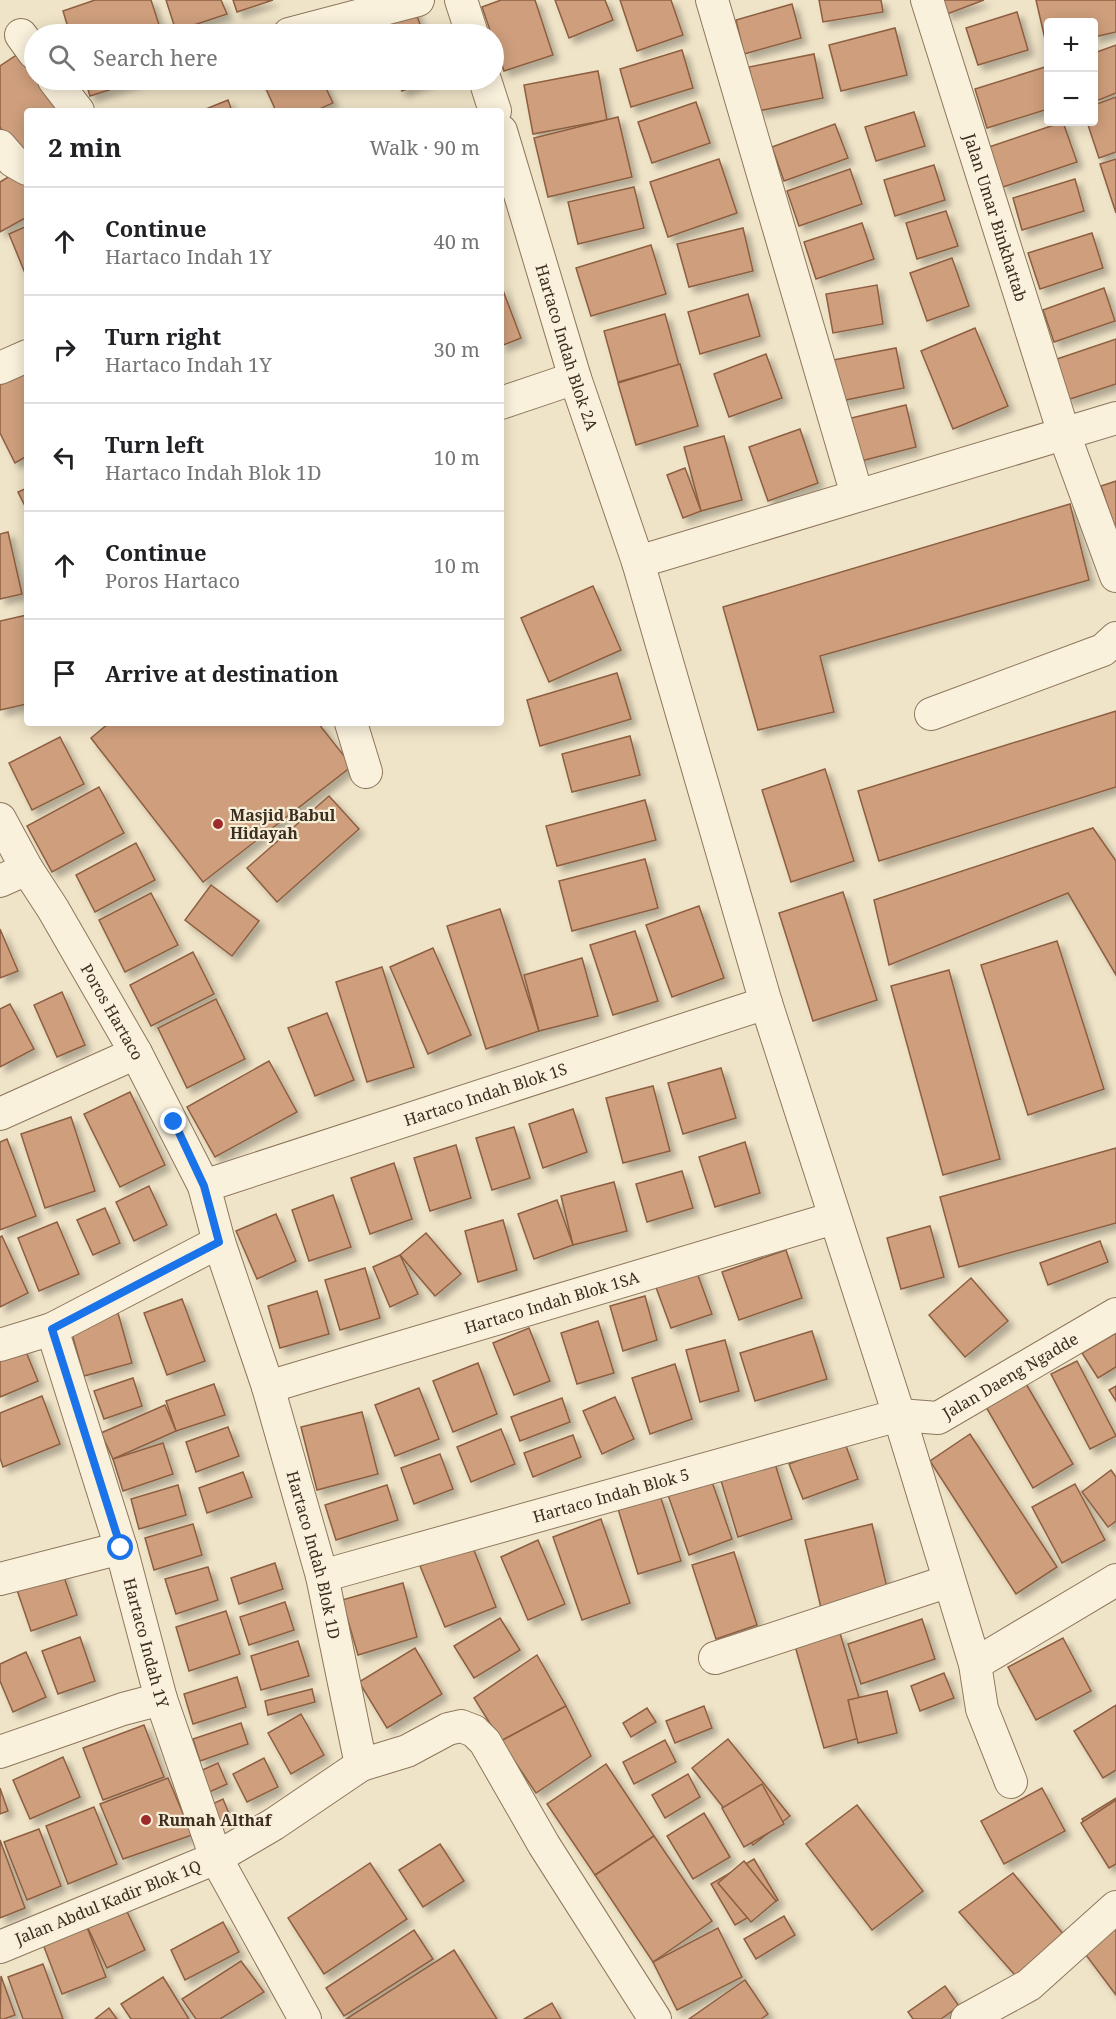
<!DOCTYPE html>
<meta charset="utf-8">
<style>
body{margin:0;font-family:"Noto Serif",serif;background:#f2f2f2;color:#202124}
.controls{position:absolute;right:18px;top:18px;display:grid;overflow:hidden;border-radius:6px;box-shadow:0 3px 15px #0003}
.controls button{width:54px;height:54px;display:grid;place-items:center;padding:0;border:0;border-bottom:2px solid #e0e0e0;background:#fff;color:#202124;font:30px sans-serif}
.stop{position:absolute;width:18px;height:18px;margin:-14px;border:4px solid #1a73e8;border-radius:50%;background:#fff}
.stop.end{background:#1a73e8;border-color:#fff;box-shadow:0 2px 6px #0008}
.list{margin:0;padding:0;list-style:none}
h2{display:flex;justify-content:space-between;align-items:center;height:78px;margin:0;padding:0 24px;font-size:26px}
h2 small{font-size:20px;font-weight:400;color:#757577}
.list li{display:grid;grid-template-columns:39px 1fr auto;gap:18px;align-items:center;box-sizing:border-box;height:108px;padding:0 24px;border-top:2px solid #e0e0e0}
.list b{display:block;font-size:22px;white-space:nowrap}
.list p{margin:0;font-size:20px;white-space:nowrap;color:#757577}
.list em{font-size:20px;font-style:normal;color:#757577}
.icon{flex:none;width:33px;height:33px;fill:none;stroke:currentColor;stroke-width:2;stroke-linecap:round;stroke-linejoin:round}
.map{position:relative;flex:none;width:1116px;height:2019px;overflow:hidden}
.search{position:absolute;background:#fff;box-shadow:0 3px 15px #0003;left:24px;top:24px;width:480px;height:66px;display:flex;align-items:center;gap:15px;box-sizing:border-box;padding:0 21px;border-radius:33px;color:#757577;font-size:22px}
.panel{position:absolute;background:#fff;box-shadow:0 3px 15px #0003;left:24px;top:108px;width:480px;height:618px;border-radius:6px}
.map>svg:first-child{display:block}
.building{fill:#cf9f7d;stroke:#8d5f41;stroke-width:1.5;filter:url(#shadow)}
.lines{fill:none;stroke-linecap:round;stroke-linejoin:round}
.minor-casing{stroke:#8d765c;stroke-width:34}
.minor{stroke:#faf1dc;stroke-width:32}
.route{stroke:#1a73e8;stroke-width:8}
.poi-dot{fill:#9e2a2b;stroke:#f7eed8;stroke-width:2}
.labels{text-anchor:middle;stroke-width:4.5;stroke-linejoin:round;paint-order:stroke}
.street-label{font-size:16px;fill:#3d2e20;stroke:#f7eed8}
.poi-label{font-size:16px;font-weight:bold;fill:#3d2e20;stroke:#f7eed8;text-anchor:start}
</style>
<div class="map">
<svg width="1116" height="2019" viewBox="0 0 1116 2019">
<defs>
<filter id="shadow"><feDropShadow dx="5.5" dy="5.5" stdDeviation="3" flood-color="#0004"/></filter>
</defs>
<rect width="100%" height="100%" fill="#f0e4c8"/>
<g class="building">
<polygon points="95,0 151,0 162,34 70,34 63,11"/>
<polygon points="166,0 221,0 227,14 176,31"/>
<polygon points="233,0 273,0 237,12"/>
<polygon points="501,0 535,0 553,55 504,71 482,7"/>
<polygon points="555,0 605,0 613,20 569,38"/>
<polygon points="620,0 671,0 683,35 637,51"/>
<polygon points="819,0 881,0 883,12 823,22"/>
<polygon points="942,0 984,0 947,14"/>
<polygon points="1036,0 1116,0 1116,32 1094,37 1094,22 1048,22 1047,48"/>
<polygon points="412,4 424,34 379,34 374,20"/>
<polygon points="792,4 801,38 744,54 736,20"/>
<polygon points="1017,12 1028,50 978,65 966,28"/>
<polygon points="895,28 907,75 841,91 829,45"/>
<polygon points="1116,45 1116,93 1094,102 1094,53"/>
<polygon points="682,50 693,88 631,107 620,69"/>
<polygon points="21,52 34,73 34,80 39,80 60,111 27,111 27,154 21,158 0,127 0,66"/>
<polygon points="814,54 823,98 758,111 749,67"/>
<polygon points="1045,67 1048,79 1048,109 987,128 975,89"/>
<polygon points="598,71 607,120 533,134 524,85"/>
<polygon points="85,80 141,80 90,96"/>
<polygon points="262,80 322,80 333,103 315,111 276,111"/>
<polygon points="397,80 431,80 402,91"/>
<polygon points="1116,97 1116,152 1099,158 1087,122 1094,122 1094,105"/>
<polygon points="228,100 232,111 201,111"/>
<polygon points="696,102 710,143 652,163 638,122"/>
<polygon points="914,112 925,146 876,161 865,127"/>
<polygon points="618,117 632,177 548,197 534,138"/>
<polygon points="1063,122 1077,162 1003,187 989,147"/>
<polygon points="835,124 848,158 784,181 772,147"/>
<polygon points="719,159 737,213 668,237 650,182"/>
<polygon points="1116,159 1116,213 1100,164"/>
<polygon points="934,165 945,200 895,216 884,180"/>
<polygon points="850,169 862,204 799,226 787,191"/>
<polygon points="20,170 27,181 27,217 0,232 0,182"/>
<polygon points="1075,179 1084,211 1022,230 1013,198"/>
<polygon points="634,187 644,228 578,244 568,202"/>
<polygon points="946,211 958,246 917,259 906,223"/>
<polygon points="862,223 874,259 816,279 804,242"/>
<polygon points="27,226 27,278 9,234"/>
<polygon points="743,228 753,271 689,287 677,244"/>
<polygon points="1092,233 1103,268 1040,289 1028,253"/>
<polygon points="651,245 666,294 591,316 576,268"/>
<polygon points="952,258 969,306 927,321 910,273"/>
<polygon points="501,285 521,338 501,346"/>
<polygon points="877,285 883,324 833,333 826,294"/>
<polygon points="1104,288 1115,321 1054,342 1043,310"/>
<polygon points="748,294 760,336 700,354 688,312"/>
<polygon points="665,314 679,365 618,382 604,331"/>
<polygon points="975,328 1008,406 953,429 921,351"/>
<polygon points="1116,339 1116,384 1067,400 1054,360"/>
<polygon points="896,348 904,388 841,401 833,360"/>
<polygon points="766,354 782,398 729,417 714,374"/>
<polygon points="680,364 698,426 636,445 618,383"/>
<polygon points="27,371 27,456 15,463 0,433 0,385"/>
<polygon points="906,405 916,447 857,462 847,419"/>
<polygon points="800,429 818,483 768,501 749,447"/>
<polygon points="724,436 742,500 701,511 684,447"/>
<polygon points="685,468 701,511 683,518 667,475"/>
<polygon points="1116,481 1116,532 1101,486"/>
<polygon points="27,488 27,510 18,492"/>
<polygon points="1070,504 1089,580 820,656 834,712 758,730 723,607"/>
<polygon points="8,532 22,594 0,599 0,534"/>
<polygon points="593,586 621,650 549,682 521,618"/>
<polygon points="27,615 27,704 0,710 0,621"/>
<polygon points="617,673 631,719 540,746 527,700"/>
<polygon points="1116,711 1116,787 879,861 858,791"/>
<polygon points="109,723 318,723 352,766 203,882 91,738"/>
<polygon points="630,736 640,775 572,792 562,754"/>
<polygon points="60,737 84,784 32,810 9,763"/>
<polygon points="825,769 854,861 791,882 762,790"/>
<polygon points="99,787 124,833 52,872 27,826"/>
<polygon points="329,796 359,829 277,902 247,868"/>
<polygon points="645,800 656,840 557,866 546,826"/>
<polygon points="1093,828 1116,861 1116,975 1068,893 889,965 874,900"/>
<polygon points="136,843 155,880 95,912 76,875"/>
<polygon points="645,859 658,908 572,931 559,881"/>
<polygon points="211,885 259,921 232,956 185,920"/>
<polygon points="843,892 877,1000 813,1021 779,913"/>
<polygon points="151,893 178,945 125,972 99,920"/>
<polygon points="699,906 724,978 672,997 646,925"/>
<polygon points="500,909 539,1031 486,1049 447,926"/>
<polygon points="0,929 18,971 0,978"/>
<polygon points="635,931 658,1001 613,1015 590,945"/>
<polygon points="1057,941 1104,1089 1028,1115 981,965"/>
<polygon points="433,948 471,1035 428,1054 390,967"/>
<polygon points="193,952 214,994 151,1026 130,985"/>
<polygon points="582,958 598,1016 539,1031 524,975"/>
<polygon points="382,967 414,1067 367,1082 336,982"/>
<polygon points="949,970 1000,1159 943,1175 891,986"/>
<polygon points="62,992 85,1045 57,1057 34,1005"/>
<polygon points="216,999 245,1059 187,1088 158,1028"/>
<polygon points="10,1004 34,1049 0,1067 0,1009"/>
<polygon points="327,1013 354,1080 315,1096 288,1028"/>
<polygon points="269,1061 297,1112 215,1157 187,1107"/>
<polygon points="721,1068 736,1118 683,1134 668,1083"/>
<polygon points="653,1086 670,1151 623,1163 606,1098"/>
<polygon points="130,1092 165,1165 120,1187 84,1114"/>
<polygon points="573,1109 587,1152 543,1168 529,1124"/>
<polygon points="71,1117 95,1191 45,1208 21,1134"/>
<polygon points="514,1127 530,1178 492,1190 476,1138"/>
<polygon points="7,1139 36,1216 0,1230 0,1142"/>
<polygon points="745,1142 760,1193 715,1207 699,1157"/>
<polygon points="456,1145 471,1198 430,1211 414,1158"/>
<polygon points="1116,1148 1116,1223 959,1267 940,1197"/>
<polygon points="394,1163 412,1219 370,1234 351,1178"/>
<polygon points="682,1171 693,1208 647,1222 636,1184"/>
<polygon points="614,1182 627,1231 573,1245 561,1196"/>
<polygon points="149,1186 167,1225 134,1241 116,1202"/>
<polygon points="333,1195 351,1247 309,1261 292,1210"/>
<polygon points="557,1200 573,1245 534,1259 518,1214"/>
<polygon points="105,1208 120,1243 93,1255 77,1220"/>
<polygon points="276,1214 296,1261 257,1279 236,1231"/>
<polygon points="503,1220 517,1270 478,1282 465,1231"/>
<polygon points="57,1222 79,1274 39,1291 18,1238"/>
<polygon points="930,1226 944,1277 901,1289 887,1238"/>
<polygon points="426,1233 461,1274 435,1296 400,1255"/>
<polygon points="2,1236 28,1293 0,1307 0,1237"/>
<polygon points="1100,1241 1108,1262 1048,1285 1040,1263"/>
<polygon points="786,1250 802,1298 739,1320 722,1272"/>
<polygon points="400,1255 418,1294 390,1307 373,1267"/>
<polygon points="695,1267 712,1314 671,1328 654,1282"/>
<polygon points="365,1268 380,1318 340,1330 325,1280"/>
<polygon points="971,1278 1008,1321 965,1357 929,1315"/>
<polygon points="317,1291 329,1334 280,1348 268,1306"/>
<polygon points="645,1296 657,1340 623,1351 610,1306"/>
<polygon points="182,1299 205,1361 167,1375 144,1313"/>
<polygon points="118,1313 132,1363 84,1376 70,1327"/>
<polygon points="598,1321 614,1373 577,1384 561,1333"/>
<polygon points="529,1328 550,1381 514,1395 493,1343"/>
<polygon points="812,1331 827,1379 755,1401 740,1353"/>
<polygon points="1116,1333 1116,1367 1098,1378 1082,1353"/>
<polygon points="725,1340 739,1391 700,1402 686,1350"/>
<polygon points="22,1342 38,1381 0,1397 0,1351"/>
<polygon points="1077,1361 1116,1436 1090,1449 1051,1374"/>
<polygon points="478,1363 497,1414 453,1432 433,1381"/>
<polygon points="675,1364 692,1419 650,1434 632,1378"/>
<polygon points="1022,1377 1073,1464 1033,1488 982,1400"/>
<polygon points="133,1378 142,1406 104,1419 94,1391"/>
<polygon points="214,1384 225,1415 176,1431 166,1401"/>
<polygon points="1116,1386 1116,1401 1109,1390"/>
<polygon points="419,1388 439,1439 395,1456 375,1405"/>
<polygon points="42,1396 60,1444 3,1467 0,1458 0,1413"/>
<polygon points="615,1397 634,1439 602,1454 583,1411"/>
<polygon points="562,1398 570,1422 520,1441 511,1417"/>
<polygon points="165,1405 176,1431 113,1459 101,1433"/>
<polygon points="362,1412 378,1474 317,1490 301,1427"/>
<polygon points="228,1427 239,1456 196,1472 186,1442"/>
<polygon points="501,1429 515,1464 471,1482 457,1447"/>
<polygon points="970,1434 1057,1567 1016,1594 930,1461"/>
<polygon points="573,1435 581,1457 533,1477 524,1453"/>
<polygon points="163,1443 173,1474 123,1491 113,1459"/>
<polygon points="845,1443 858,1479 803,1499 789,1464"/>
<polygon points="440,1454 453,1489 414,1504 401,1468"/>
<polygon points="773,1457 792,1519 738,1537 719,1474"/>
<polygon points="1111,1470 1116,1477 1116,1521 1108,1527 1082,1492"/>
<polygon points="243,1472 252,1497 207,1513 199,1488"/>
<polygon points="711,1479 732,1539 689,1555 668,1495"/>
<polygon points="1075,1484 1105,1540 1062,1563 1032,1507"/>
<polygon points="178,1485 186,1515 139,1529 131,1499"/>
<polygon points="387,1485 398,1520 336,1540 325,1505"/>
<polygon points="660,1495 681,1561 638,1574 618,1509"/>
<polygon points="601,1519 630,1603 582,1620 553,1537"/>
<polygon points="193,1524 202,1555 154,1570 145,1538"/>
<polygon points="872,1524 888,1592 821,1608 805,1540"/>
<polygon points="538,1540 565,1604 528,1620 501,1557"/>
<polygon points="472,1545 496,1607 445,1627 420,1566"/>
<polygon points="734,1552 757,1625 716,1639 692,1565"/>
<polygon points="275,1563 283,1589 239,1604 231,1578"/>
<polygon points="208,1567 218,1600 176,1614 165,1579"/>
<polygon points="61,1568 77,1615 31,1631 15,1584"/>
<polygon points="403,1583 417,1637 358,1655 342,1600"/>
<polygon points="285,1602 294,1630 249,1645 240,1617"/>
<polygon points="226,1611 240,1654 189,1671 176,1627"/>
<polygon points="500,1618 520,1650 474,1678 454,1646"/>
<polygon points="922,1619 935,1659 861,1684 848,1644"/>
<polygon points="840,1633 870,1735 824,1748 795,1646"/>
<polygon points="80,1637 95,1681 58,1694 42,1651"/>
<polygon points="1063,1638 1091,1691 1036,1720 1008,1667"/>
<polygon points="298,1641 309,1676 261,1690 251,1656"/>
<polygon points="415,1648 442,1694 387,1728 359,1682"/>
<polygon points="26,1652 46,1697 13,1712 0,1681 0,1664"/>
<polygon points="537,1655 566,1706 501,1741 474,1698"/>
<polygon points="944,1673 954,1698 920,1711 911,1686"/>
<polygon points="237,1677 246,1707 193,1724 184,1694"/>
<polygon points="312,1689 315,1702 268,1715 265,1701"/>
<polygon points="887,1691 897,1733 858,1743 848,1700"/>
<polygon points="1116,1705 1116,1770 1103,1778 1074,1731"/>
<polygon points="566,1706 591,1756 536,1793 501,1741"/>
<polygon points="704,1706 712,1728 675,1743 666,1721"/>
<polygon points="647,1708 656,1722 631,1737 623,1723"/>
<polygon points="301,1714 324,1755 291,1774 268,1733"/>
<polygon points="241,1723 248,1744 200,1761 193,1739"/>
<polygon points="144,1725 164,1777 103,1800 83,1748"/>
<polygon points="728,1739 790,1816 753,1845 692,1768"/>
<polygon points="665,1740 676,1762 634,1784 623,1762"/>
<polygon points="63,1757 80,1797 30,1819 13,1780"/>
<polygon points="264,1758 278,1787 247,1802 233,1774"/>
<polygon points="218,1763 227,1784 207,1793 198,1772"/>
<polygon points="606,1764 654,1836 595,1875 547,1804"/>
<polygon points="688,1774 700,1797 665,1818 652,1795"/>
<polygon points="168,1778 192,1835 123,1859 100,1804"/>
<polygon points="762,1784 784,1824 744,1847 722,1808"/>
<polygon points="0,1788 8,1811 0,1814"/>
<polygon points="1042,1788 1065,1831 1004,1864 981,1821"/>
<polygon points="1116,1798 1116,1840 1102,1849 1082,1819"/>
<polygon points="223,1799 230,1816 216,1822 208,1806"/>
<polygon points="1116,1800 1116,1864 1109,1868 1081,1823"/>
<polygon points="857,1805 923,1891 872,1930 806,1844"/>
<polygon points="94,1807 117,1864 68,1884 46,1826"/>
<polygon points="704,1813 730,1857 693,1879 667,1836"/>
<polygon points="39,1829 61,1886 27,1900 4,1842"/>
<polygon points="654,1836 712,1921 653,1962 595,1875"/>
<polygon points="0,1840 25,1908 0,1918"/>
<polygon points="440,1844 464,1881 423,1907 399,1870"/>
<polygon points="754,1859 778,1900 735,1925 711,1884"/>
<polygon points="744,1861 776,1901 751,1922 718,1883"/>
<polygon points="370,1863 407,1919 324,1974 288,1918"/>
<polygon points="1013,1873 1069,1941 1022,1983 959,1912"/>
<polygon points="123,1903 145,1950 107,1968 85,1922"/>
<polygon points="784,1916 795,1935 756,1959 744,1939"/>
<polygon points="85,1922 106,1977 62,1994 41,1939"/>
<polygon points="223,1922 239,1952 185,1980 171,1950"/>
<polygon points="1116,1926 1116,1995 1080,1947"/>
<polygon points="718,1928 742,1977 677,2010 653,1962"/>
<polygon points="414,1930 433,1959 344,2016 326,1988"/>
<polygon points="454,1950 497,2019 346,2019"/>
<polygon points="241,1961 264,1992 220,2019 196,2019 182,1999"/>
<polygon points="43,1964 63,2019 23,2019 8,1977"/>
<polygon points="1,1976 15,2015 4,2019 0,2019"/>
<polygon points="163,1977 189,2019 131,2019 121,2004"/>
<polygon points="745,1980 768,2014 761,2019 689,2019"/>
<polygon points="945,1986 959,2006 941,2019 913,2019 908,2012"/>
<polygon points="552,2003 561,2019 524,2019"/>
<polygon points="109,2008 117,2019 95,2019"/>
</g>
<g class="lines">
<defs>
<g id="minor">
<polyline points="461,0 472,34"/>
<polyline points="712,0 857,495"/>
<path id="s1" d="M927,0L1064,434L1116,576"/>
<polyline points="289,34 418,0"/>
<polyline points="21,35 34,53"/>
<polyline points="54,80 78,111"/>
<polyline points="485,80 495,111"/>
<path id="s2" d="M501,131L575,378L638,562L766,1003L899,1415L975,1664L982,1709L1011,1782"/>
<polyline points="0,146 13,161 27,169"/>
<polyline points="0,368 27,356"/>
<polyline points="501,403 575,378"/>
<polyline points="638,562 1116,418"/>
<polyline points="931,714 1103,650 1116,638"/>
<polyline points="351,723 366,772"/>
<polyline points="0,819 27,869"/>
<path id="s3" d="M0,881L27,869L53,909L136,1053L204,1186L219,1242L268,1387L322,1576L361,1765L274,1824L216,1858L0,1947"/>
<polyline points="0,1114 136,1053"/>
<path id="s4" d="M204,1186L766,1003"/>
<path id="s5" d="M219,1242L52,1329L121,1548L161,1699L216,1858L305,2019"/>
<polyline points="0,1345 52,1329"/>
<path id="s6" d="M268,1387L834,1218"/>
<path id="s7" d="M322,1576L899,1415L938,1418L1116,1314"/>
<polyline points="0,1579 121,1548"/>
<polyline points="715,1658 949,1581"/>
<polyline points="975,1664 1116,1580"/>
<polyline points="0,1752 123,1709 161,1699"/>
<polyline points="361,1765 407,1751 448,1729 461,1726 474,1731 485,1742 544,1845 655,2019"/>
<polyline points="967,2019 1029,1985 1116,1907"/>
</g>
</defs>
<use href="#minor" class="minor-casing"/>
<use href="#minor" class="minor"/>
</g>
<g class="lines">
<polyline class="route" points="121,1548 52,1329 219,1242 204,1186 174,1122"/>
</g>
<g class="poi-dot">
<circle cx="218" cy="824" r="6"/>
<circle cx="146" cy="1820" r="6"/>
</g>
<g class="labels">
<g class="street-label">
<text dy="6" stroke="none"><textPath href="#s1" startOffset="228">Jalan Umar Binkhattab</textPath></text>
<text dy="6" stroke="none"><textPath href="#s2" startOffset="226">Hartaco Indah Blok 2A</textPath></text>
<text dy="6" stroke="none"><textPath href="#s3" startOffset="196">Poros Hartaco</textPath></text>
<text dy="6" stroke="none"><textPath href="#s4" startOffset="296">Hartaco Indah Blok 1S</textPath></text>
<text dy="6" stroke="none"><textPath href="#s6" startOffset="296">Hartaco Indah Blok 1SA</textPath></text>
<text dy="6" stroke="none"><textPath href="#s7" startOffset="722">Jalan Daeng Ngadde</textPath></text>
<text dy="6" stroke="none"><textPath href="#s7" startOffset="300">Hartaco Indah Blok 5</textPath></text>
<text dy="6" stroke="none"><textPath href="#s3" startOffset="778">Hartaco Indah Blok 1D</textPath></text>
<text dy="6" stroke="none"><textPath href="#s5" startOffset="516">Hartaco Indah 1Y</textPath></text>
<text transform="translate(108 1902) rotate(-22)" y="6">Jalan Abdul Kadir Blok 1Q</text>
</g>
<g class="poi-label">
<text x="230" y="821">Masjid Babul<tspan x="230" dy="18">Hidayah</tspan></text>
<text x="158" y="1826">Rumah Althaf</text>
</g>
</g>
</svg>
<div class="controls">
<button>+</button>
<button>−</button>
</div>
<div class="stop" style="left:121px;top:1548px"></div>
<div class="stop end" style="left:174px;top:1122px"></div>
<div class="search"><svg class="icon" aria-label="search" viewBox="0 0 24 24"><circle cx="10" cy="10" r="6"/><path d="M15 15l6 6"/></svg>Search here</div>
<section class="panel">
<h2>2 min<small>Walk · 90 m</small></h2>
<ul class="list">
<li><svg class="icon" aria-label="ahead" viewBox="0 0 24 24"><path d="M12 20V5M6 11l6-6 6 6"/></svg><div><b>Continue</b><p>Hartaco Indah 1Y</p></div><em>40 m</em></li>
<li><svg class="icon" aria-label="right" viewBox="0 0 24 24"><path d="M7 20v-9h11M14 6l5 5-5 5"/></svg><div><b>Turn right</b><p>Hartaco Indah 1Y</p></div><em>30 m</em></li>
<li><svg class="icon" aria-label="left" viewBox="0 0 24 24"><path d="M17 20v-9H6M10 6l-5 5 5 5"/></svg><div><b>Turn left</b><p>Hartaco Indah Blok 1D</p></div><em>10 m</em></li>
<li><svg class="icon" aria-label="ahead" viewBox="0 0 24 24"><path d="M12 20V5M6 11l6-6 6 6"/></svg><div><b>Continue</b><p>Poros Hartaco</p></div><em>10 m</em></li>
<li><svg class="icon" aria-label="arrive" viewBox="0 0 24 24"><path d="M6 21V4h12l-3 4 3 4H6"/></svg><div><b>Arrive at destination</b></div></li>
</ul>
</section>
</div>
